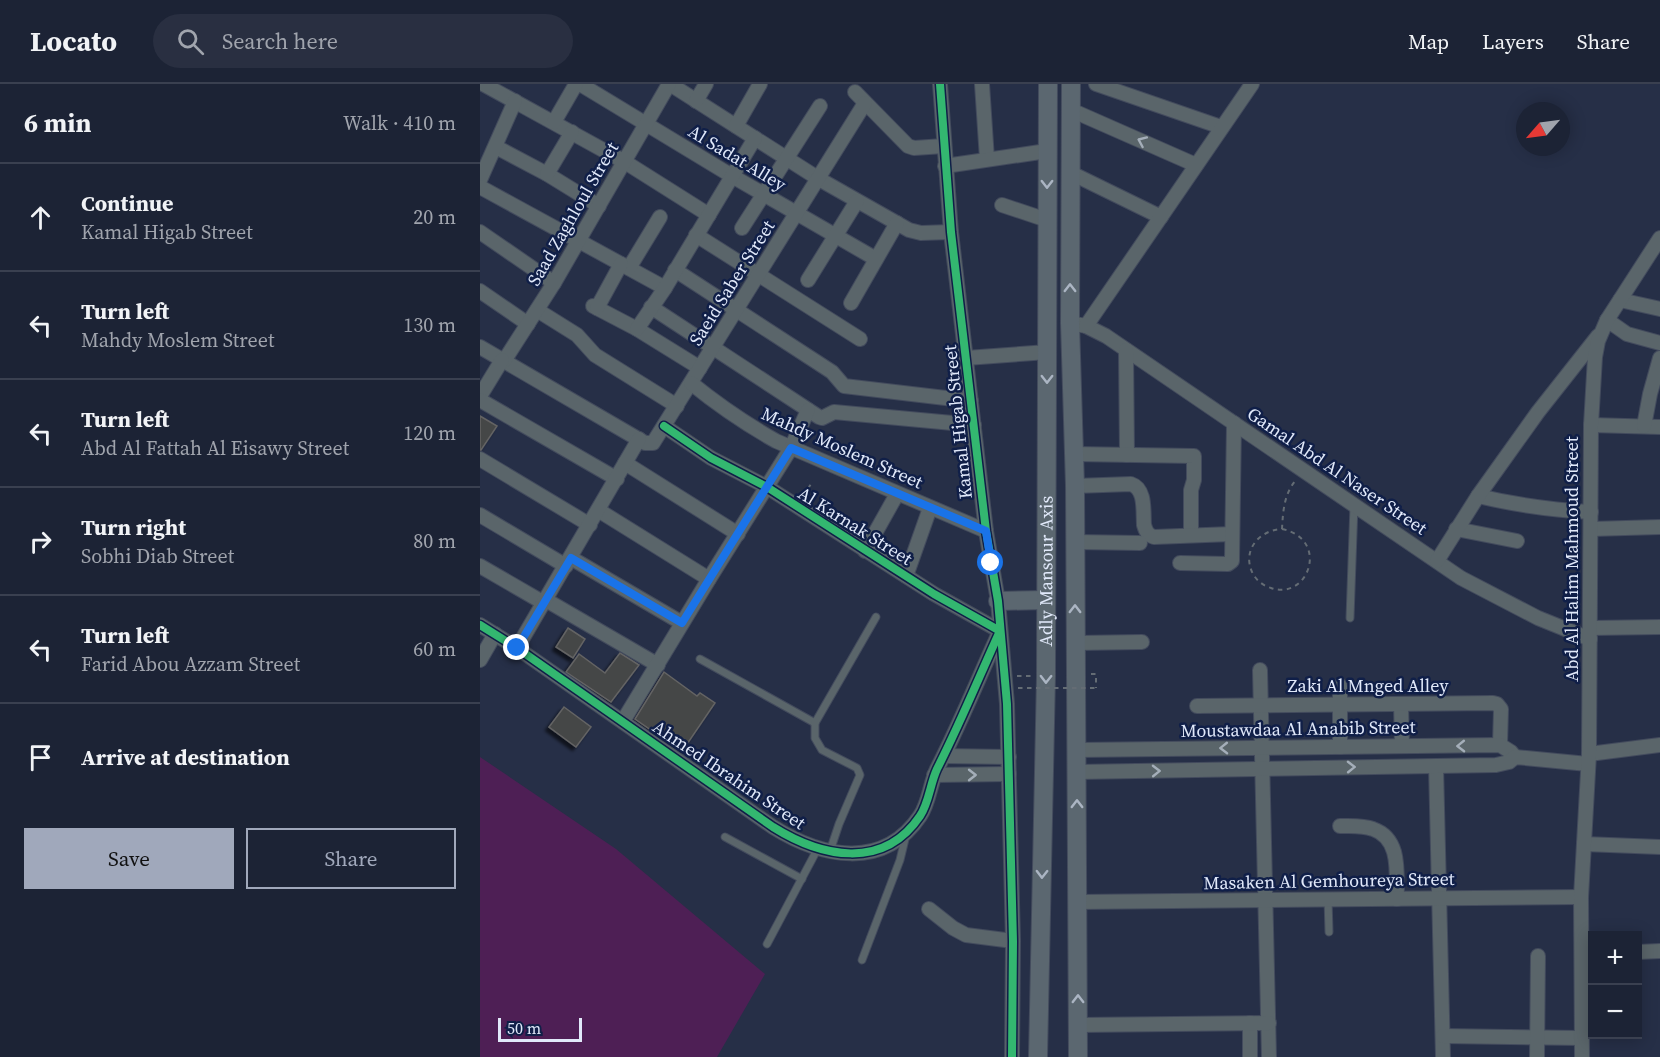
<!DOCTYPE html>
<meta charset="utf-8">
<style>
body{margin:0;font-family:"Source Serif 4",serif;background:#292f41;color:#f1f3f6}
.controls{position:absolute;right:18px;bottom:18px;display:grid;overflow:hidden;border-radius:0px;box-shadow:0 3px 15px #0003}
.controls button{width:54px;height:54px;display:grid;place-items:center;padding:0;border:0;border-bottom:2px solid #3a4050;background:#1c2335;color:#f1f3f6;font:30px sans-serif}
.compass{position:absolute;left:1036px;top:18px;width:54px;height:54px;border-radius:50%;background:#1c2335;box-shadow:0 3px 15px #0003;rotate:242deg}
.scale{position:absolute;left:18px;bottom:15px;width:84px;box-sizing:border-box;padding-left:6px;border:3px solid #e1e9fa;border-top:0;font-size:16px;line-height:21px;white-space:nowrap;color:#e1e9fa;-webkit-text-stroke:4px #101f48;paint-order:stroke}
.stop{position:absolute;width:18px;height:18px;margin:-14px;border:4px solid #1a73e8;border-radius:50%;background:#fff}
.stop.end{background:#1a73e8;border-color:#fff;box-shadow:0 2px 6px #0008}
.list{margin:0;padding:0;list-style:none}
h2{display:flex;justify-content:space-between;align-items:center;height:78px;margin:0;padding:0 24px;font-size:26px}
h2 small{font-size:20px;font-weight:400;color:#a0a4ad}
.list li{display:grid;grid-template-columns:39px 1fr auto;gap:18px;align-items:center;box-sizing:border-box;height:108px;padding:0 24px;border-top:2px solid #3a4050}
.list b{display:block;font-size:22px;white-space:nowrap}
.list p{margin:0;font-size:20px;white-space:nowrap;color:#a0a4ad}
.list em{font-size:20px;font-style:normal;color:#a0a4ad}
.actions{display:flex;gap:12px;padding:18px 24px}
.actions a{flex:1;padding:14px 0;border:2px solid #a0a8bb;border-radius:0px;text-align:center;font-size:21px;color:#a0a8bb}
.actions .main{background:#a0a8bb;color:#111}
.icon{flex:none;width:33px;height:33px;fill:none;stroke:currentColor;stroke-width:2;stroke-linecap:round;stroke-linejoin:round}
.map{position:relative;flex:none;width:1180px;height:973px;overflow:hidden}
header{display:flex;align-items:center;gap:36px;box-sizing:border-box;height:84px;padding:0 30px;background:#1c2335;border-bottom:2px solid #3a4050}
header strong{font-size:28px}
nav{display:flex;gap:33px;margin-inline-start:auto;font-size:21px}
.search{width:420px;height:54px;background:#292f41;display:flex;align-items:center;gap:15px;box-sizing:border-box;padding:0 21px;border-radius:33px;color:#a0a4ad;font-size:22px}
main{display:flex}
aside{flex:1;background:#1c2335}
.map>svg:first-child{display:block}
.green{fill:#4e1f55}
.building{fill:#454647;stroke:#646464;stroke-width:1.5;filter:url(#shadow)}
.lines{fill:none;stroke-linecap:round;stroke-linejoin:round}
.service-casing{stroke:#434b5d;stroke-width:9}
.minor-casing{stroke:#434b5d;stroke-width:16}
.secondary-casing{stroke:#434b5d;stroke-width:20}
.path{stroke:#646c74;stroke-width:2;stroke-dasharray:4.5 4.5;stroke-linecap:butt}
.service{stroke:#5a656a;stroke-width:7}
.minor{stroke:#5a656a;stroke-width:14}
.secondary{stroke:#5b6770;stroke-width:18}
.path-bridge{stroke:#646c74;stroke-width:2;stroke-dasharray:4.5 4.5;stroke-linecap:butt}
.cycleway-casing{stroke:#101f48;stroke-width:11}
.cycleway{stroke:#33b770;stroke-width:8}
.oneway{stroke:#a4aeb9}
.oneway2{stroke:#abb5c3}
.route{stroke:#1a73e8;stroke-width:8}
.labels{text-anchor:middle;stroke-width:5;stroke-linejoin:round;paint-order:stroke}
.street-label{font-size:18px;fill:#e1e9fa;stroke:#101f48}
</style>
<header>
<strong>Locato</strong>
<div class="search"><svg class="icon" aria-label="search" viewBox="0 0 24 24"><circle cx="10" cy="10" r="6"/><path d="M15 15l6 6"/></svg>Search here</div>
<nav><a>Map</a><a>Layers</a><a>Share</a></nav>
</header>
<main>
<aside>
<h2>6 min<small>Walk · 410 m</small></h2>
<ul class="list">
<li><svg class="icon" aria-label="ahead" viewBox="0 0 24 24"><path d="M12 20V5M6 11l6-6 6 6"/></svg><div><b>Continue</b><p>Kamal Higab Street</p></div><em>20 m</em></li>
<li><svg class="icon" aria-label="left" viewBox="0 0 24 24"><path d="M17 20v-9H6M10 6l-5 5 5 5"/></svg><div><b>Turn left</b><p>Mahdy Moslem Street</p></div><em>130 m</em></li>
<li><svg class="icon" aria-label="left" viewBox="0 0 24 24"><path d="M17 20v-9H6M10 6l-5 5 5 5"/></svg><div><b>Turn left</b><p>Abd Al Fattah Al Eisawy Street</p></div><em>120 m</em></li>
<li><svg class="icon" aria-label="right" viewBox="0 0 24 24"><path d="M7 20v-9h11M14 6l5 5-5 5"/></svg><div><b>Turn right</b><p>Sobhi Diab Street</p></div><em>80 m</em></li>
<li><svg class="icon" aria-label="left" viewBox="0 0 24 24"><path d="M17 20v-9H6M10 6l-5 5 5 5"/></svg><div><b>Turn left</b><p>Farid Abou Azzam Street</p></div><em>60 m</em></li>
<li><svg class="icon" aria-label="arrive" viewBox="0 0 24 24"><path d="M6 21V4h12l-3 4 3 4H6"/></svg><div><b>Arrive at destination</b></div></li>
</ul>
<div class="actions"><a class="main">Save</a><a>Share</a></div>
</aside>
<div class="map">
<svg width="1180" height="973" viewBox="0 0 1180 973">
<defs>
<filter id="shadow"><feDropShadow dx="-3.5" dy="3.5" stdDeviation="1.5" flood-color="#0009"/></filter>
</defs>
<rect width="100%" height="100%" fill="#262f47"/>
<polygon class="green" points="0,673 136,765 285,890 237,973 0,973"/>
<g class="building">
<polygon points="0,332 17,342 1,366 0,366"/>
<polygon points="88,544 105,555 93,574 76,563"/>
<polygon points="140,569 159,581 131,618 86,588 99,570 125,589"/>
<polygon points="184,588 217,612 220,609 235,619 203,666 182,652 181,653 155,635"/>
<polygon points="84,623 111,643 96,663 69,643"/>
</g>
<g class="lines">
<defs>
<g id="service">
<polyline points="870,534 874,421"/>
<polyline points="220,575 335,639"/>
<polyline points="245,753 322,795"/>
<polyline points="350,767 359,740 380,691 377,684 342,666 335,654 335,639 396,533"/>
<polyline points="848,815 849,848"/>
<polyline points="287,860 338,764"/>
<polyline points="382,876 420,776 426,751"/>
</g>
<g id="minor">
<polyline points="3,0 145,78 229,131"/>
<polyline points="100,0 252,92 396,175"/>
<polyline points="190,0 339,95 429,146 441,149 471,148"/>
<polyline points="460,0 471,148 506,447 518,517 527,620 533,857 532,973"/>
<polyline points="502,0 507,75"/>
<polyline points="616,0 741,43"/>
<polyline points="375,8 428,62 434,64 464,62"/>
<polyline points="216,17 226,0"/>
<polyline points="591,26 716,81"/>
<polyline points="74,38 96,0"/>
<polyline points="256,42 280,0"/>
<polyline points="16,63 67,90 119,122"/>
<polyline points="465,82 567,67"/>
<polyline points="591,89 681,133"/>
<polyline points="67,90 92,48"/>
<polyline points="0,96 35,17"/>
<polyline points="0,103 185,204"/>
<polyline points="522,121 567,136"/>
<polyline points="262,144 340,22"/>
<polyline points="0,148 74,199"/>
<polyline points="216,151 380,255"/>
<polyline points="149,184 180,133"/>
<polyline points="195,186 352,288 364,302 491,317"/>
<polyline points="328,196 377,117"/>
<polyline points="0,207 48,240"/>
<polyline points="1140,216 1180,225"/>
<polyline points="371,219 417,139"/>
<polyline points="113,222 157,245 220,284"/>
<polyline points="171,223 339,333 342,334 354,328 494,341"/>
<polyline points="117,224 141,180"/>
<polyline points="57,226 97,251 115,271 197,322"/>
<polyline points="1127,236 1147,250 1180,259"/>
<polyline points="590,239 606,242 626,252 981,494 1058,534 1110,555"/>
<polyline points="606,242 772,0"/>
<polyline points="157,245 185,204 275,54"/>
<polyline points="0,263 165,359 173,359 385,19"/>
<polyline points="646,266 647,371"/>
<polyline points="486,274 568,268"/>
<polyline points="24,277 74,199 189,0"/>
<path d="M211,299C238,321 266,340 296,357L506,447"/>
<polyline points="0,312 22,276"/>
<polyline points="0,316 137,395"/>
<polyline points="1111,341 1180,343"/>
<polyline points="1164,342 1170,310 1180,274"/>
<polyline points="594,370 714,372 714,396 711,406 711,451"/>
<polyline points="0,375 110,441"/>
<polyline points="145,379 258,450"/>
<path d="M595,402L651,400C666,405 663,427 664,441C666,448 668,451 674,453L752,450"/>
<path d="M998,412C1036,421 1071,426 1111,428"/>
<polyline points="118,426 229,495"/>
<polyline points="0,431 86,482"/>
<polyline points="976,445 1037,457"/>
<polyline points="1111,445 1180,443"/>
<polyline points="595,458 660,459"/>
<polyline points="385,467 417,410"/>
<polyline points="91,474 202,539"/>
<polyline points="957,477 998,412 1058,328 1118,252"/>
<polyline points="700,479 748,480 752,477 754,339"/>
<polyline points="0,482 64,519"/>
<polyline points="426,492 450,424"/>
<polyline points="66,516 178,581"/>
<path d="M0,541L37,564L293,743C341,773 403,787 440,732C449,719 450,700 457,685C480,640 499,593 520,547L454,510L287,403L231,374L184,342"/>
<polyline points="1110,544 1180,543"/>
<polyline points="596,559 662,558"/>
<polyline points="37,564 159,355"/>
<polyline points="0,576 15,550"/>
<polyline points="780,586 789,973"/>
<polyline points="921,620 922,662"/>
<polyline points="717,622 1013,619 1017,620 1021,625 1020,661"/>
<polyline points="143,637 229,495 311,364 328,326"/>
<polyline points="860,663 860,602"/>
<polyline points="596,666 1020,661 1031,668 1035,673"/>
<polyline points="1109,670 1180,661"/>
<polyline points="464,672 529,673"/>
<polyline points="956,682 963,973"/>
<polyline points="596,688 1016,681 1029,678 1035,673 1108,680"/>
<polyline points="454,691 529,690"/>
<path d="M860,742C870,742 883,741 893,745C922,755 916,790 917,815"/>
<polyline points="1104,760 1180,763"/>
<polyline points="597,818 1101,813"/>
<polyline points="449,825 473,844 486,851 533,857"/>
<polyline points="1158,868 1180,867"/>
<polyline points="770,939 770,973"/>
<polyline points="598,941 789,939"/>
<polyline points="963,952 1101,954"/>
<polyline points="1057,973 1058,872"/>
<polyline points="1102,973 1101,813 1109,670 1111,341 1115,273 1118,257 1127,236 1180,154"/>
</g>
<g id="secondary">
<polyline points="591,0 590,239 595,402 598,973"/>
<polyline points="518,517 566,516"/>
<path id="s1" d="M558,973L566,592L568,0"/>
</g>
</defs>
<use href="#service" class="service-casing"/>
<use href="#minor" class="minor-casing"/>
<use href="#secondary" class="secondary-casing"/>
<g class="path">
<polyline points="323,412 333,397"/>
<path d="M802,445C850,455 829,517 791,504C784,502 777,497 773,490C761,467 779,446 802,445C803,427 804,410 816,396"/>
<polyline points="611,590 616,590 616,604"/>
<polyline points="537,592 552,592"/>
</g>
<use href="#service" class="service"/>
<use href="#minor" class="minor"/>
<use href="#secondary" class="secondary"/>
<polyline class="path-bridge" points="538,604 616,604"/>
<defs>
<g id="cycleway">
<polyline points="460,0 471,148 506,447 518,517 527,620 533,857 532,973"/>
<path d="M0,541L37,564L293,743C341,773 403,787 440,732C449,719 450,700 457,685C480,640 499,593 520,547L454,510L287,403L231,374L184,342"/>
</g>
</defs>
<use href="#cycleway" class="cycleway-casing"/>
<use href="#cycleway" class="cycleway"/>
</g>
<defs><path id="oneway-chevron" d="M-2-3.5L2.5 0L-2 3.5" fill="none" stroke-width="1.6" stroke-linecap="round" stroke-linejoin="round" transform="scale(1.5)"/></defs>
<g class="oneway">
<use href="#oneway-chevron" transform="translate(662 57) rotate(-156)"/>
<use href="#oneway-chevron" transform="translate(981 662) rotate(179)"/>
<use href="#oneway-chevron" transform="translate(744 664) rotate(179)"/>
<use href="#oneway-chevron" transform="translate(871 683) rotate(-1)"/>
<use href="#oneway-chevron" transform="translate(676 687) rotate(-1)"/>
<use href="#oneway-chevron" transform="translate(492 691)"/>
</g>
<g class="oneway2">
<use href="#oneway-chevron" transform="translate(567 100) rotate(90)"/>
<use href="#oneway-chevron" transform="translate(590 204) rotate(-90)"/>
<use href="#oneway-chevron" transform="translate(567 295) rotate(90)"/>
<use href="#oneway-chevron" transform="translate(595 525) rotate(-90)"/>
<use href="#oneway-chevron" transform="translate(566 595) rotate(91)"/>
<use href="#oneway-chevron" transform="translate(597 720) rotate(-90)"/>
<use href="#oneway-chevron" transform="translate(562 790) rotate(91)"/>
<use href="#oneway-chevron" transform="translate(598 915) rotate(-90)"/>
</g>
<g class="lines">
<polyline class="route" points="37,564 91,474 202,539 311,364 506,447 511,479"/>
</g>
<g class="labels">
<g class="street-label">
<text transform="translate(257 74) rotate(31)" y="6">Al Sadat Alley</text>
<text transform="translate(93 130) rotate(-60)" y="6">Saad Zaghloul Street</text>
<text transform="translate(252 199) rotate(-58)" y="6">Saeid Saber Street</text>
<text transform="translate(478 338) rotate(-96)" y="6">Kamal Higab Street</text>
<text transform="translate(362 364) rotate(24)" y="6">Mahdy Moslem Street</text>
<text transform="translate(857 387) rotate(34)" y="6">Gamal Abd Al Naser Street</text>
<text transform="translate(375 442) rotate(32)" y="6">Al Karnak Street</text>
<text transform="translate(1092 475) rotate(-90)" y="6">Abd Al Halim Mahmoud Street</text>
<text dy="6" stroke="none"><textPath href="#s1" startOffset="486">Adly Mansour Axis</textPath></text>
<text x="888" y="608">Zaki Al Mnged Alley</text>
<text transform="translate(818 645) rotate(-1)" y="6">Moustawdaa Al Anabib Street</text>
<text transform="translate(249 691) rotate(34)" y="6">Ahmed Ibrahim Street</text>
<text transform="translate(849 797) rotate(-1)" y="6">Masaken Al Gemhoureya Street</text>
</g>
</g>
</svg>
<div class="controls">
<button>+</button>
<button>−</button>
</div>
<svg class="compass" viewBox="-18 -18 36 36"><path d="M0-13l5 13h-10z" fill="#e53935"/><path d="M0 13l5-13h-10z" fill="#a0a4ad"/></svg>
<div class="scale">50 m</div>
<div class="stop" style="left:511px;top:479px"></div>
<div class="stop end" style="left:37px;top:564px"></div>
</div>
</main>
